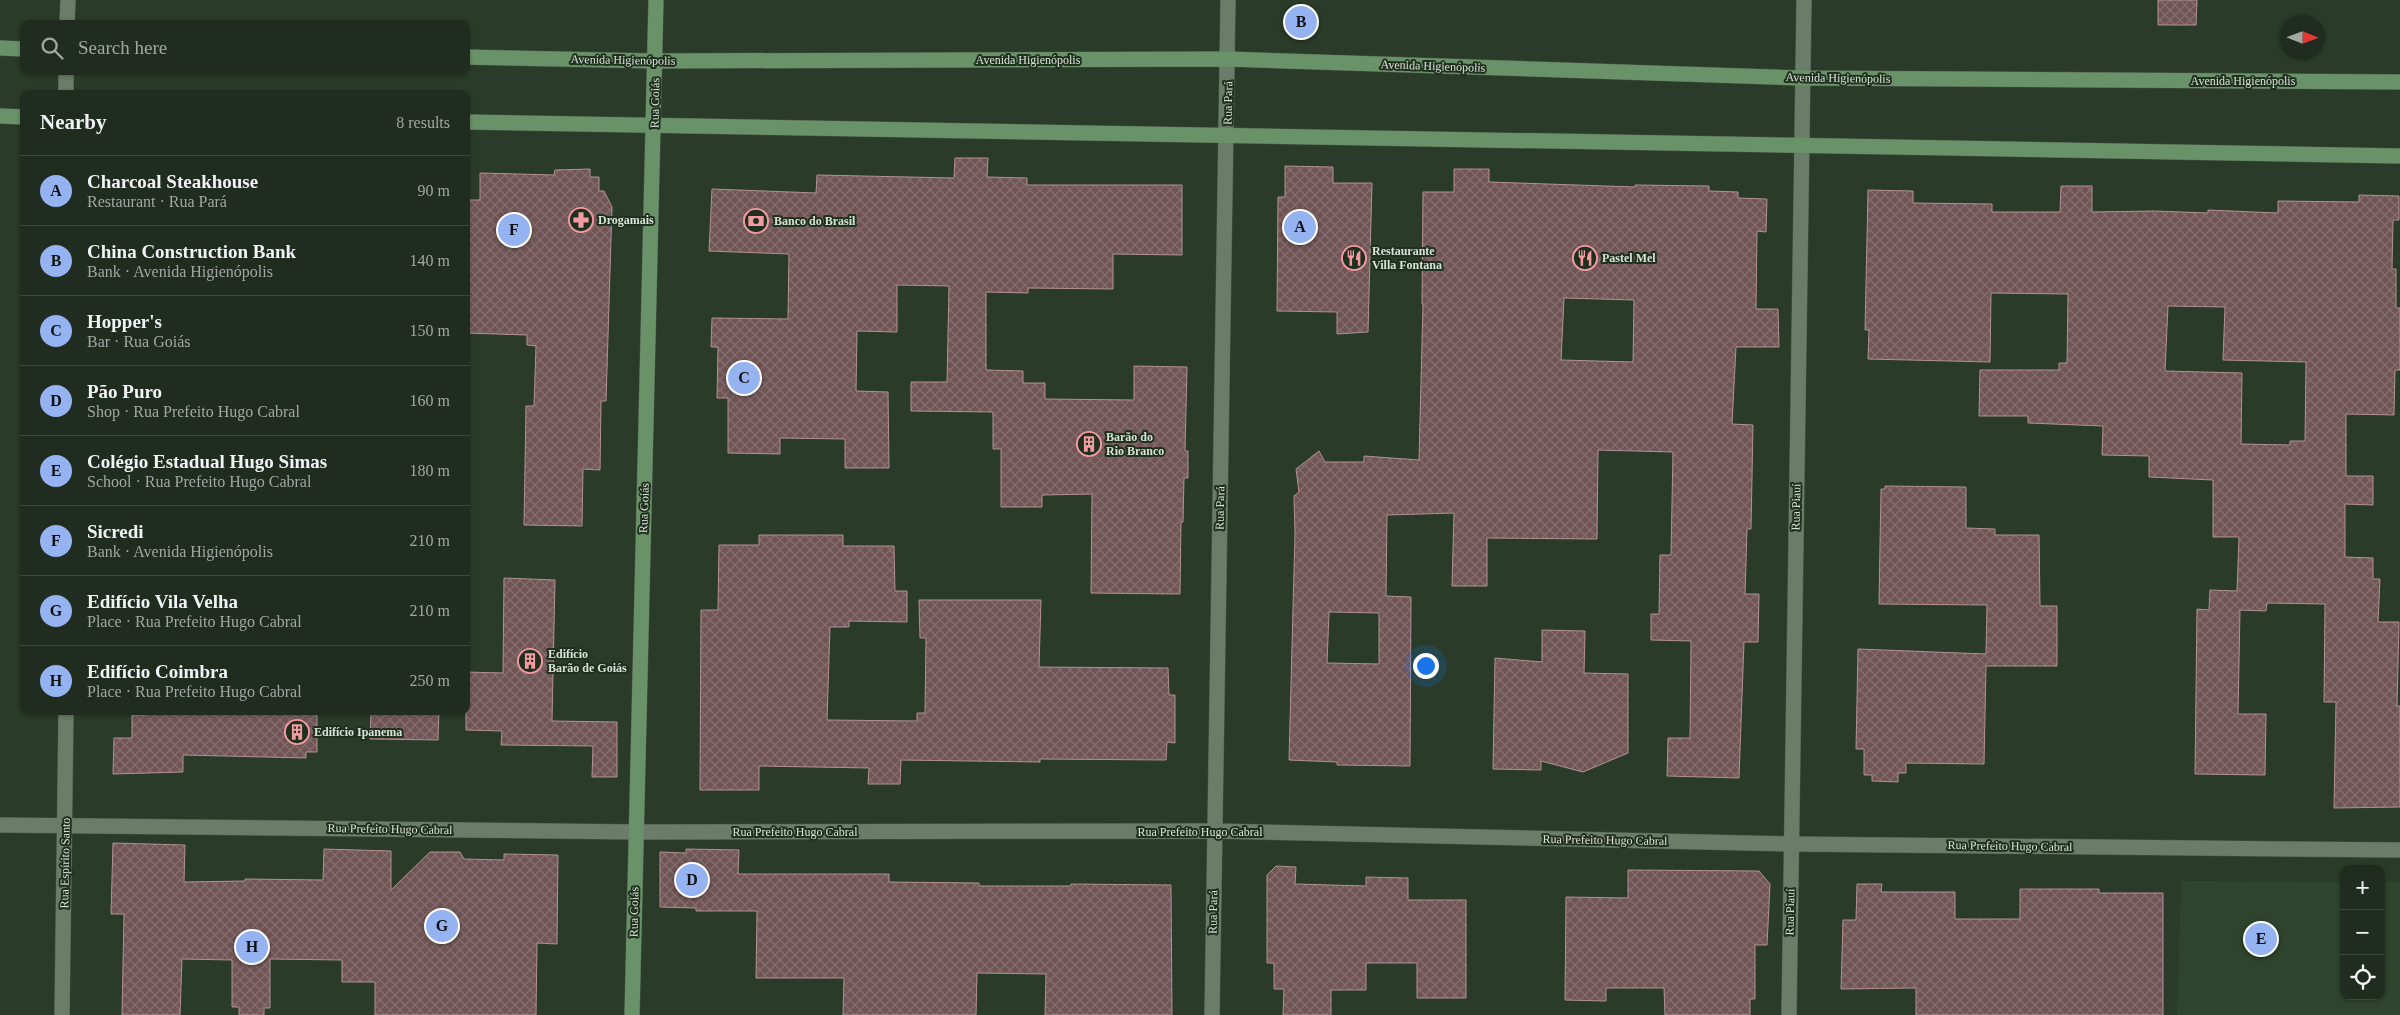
<!DOCTYPE html>
<meta charset="utf-8">
<style>
body{margin:0;font-family:Georgia,serif;background:#2d382c;color:#f1f3f6}
.controls{position:absolute;right:15px;bottom:15px;display:grid;overflow:hidden;border-radius:10px;box-shadow:0 1px 4px #0004}
.controls button{width:45px;height:45px;display:grid;place-items:center;padding:0;border:0;border-bottom:1px solid #3d483d;background:#202c1f;color:#f1f3f6;font:25px sans-serif}
.compass{position:absolute;left:2280px;top:15px;width:45px;height:45px;border-radius:50%;background:#202c1f;box-shadow:0 1px 4px #0004;rotate:91deg}
.you{position:absolute;left:1425px;top:665px;width:18px;height:18px;margin:-12px;border:4px solid #fff;border-radius:50%;background:#1a73e8;box-shadow:0 0 0 8px #1a73e833}
.badge{display:grid;place-items:center;width:32px;height:32px;border-radius:50%;background:#95b2f1;color:#111;font-size:16px;font-weight:700}
.pin{position:absolute;translate:-50% -50%;border:2px solid #fff;box-shadow:0 1px 5px #0006}
.list{margin:0;padding:0;list-style:none}
h2{display:flex;justify-content:space-between;align-items:center;height:65px;margin:0;padding:0 20px;font-size:21px}
h2 small{font-size:16px;font-weight:400;color:#a2a7a4}
.list li{display:grid;grid-template-columns:32px 1fr auto;gap:15px;align-items:center;box-sizing:border-box;height:70px;padding:0 20px;border-top:1px solid #3d483d}
.list b{display:block;font-size:19px;white-space:nowrap}
.list p{margin:0;font-size:16px;white-space:nowrap;color:#a2a7a4}
.list em{font-size:16px;font-style:normal;color:#a2a7a4}
.icon{flex:none;width:28px;height:28px;fill:none;stroke:currentColor;stroke-width:2;stroke-linecap:round;stroke-linejoin:round}
.map{position:relative;flex:none;width:2400px;height:1015px;overflow:hidden}
.search{position:absolute;background:#202c1f;box-shadow:0 1px 4px #0004;left:20px;top:20px;width:450px;height:55px;display:flex;align-items:center;gap:12px;box-sizing:border-box;padding:0 18px;border-radius:10px;color:#a2a7a4;font-size:19px}
.panel{position:absolute;background:#202c1f;box-shadow:0 1px 4px #0004;left:20px;top:90px;width:450px;height:625px;border-radius:10px}
.map>svg:first-child{display:block}
.built{fill:#2e442d}
.building{fill:url(#building-cross-hatch);stroke:#b29294;fill-rule:evenodd}
.lines{fill:none;stroke-linecap:round;stroke-linejoin:round}
.minor-casing{stroke:#495849;stroke-width:16}
.major-casing{stroke:#495849;stroke-width:16}
.minor{stroke:#6a7d69;stroke-width:15}
.major{stroke:#6a9268;stroke-width:15}
.labels{text-anchor:middle;stroke-width:4;stroke-linejoin:round;paint-order:stroke}
.street-label{font-size:12px;fill:#d8e3d8;stroke:#20301f}
.poi-label{font-size:12px;font-weight:bold;fill:#d8e3d8;stroke:#20301f;text-anchor:start}
</style>
<div class="map">
<svg width="2400" height="1015" viewBox="0 0 2400 1015">
<defs>
<pattern id="building-cross-hatch" width="8" height="8" patternUnits="userSpaceOnUse" patternTransform="scale(1.25)"><rect width="8" height="8" fill="#715556"/><path d="M0 0l8 8M0 8l8-8" fill="none" stroke="#846d6e"/></pattern>
</defs>
<rect width="100%" height="100%" fill="#2a3b29"/>
<polygon class="built" points="2181,881 2344,882 2344,996 2381,996 2381,882 2400,882 2400,1015 2177,1015"/>
<g class="building">
<polygon points="2158,0 2197,0 2196,25 2158,25"/>
<polygon points="955,158 988,158 987,177 1027,178 1027,185 1182,185 1182,255 1113,254 1113,289 1028,288 1028,293 986,292 986,370 1023,371 1023,383 1045,383 1045,399 1134,400 1134,366 1187,367 1185,451 1188,451 1188,478 1184,478 1183,522 1181,522 1180,594 1091,593 1092,494 1042,495 1042,507 1001,507 1001,449 993,449 993,412 911,411 911,382 947,382 949,286 897,285 897,332 857,331 856,391 888,392 889,468 845,468 845,439 780,438 780,454 728,453 728,398 717,398 718,347 711,347 712,318 788,319 789,254 709,251 712,189 816,193 817,175 954,178"/>
<polygon points="1285,166 1333,167 1333,183 1372,183 1368,332 1337,334 1337,312 1277,311 1278,197 1285,197"/>
<polygon points="590,169 590,177 599,177 599,191 604,191 612,207 606,401 601,401 600,470 583,469 582,526 524,525 526,406 534,406 536,346 527,345 527,335 466,333 466,200 480,200 480,173 554,175 555,170"/>
<path d="M1454,169H1489V182L1635,187V185L1709,186V191L1738,192V198L1767,199L1766,232L1757,231L1756,309H1778L1779,347H1736L1732,424L1753,425L1751,529H1747L1745,594H1759L1758,642H1744L1739,778L1667,776L1668,738H1690L1691,641L1651,640V614H1659L1660,555H1671L1673,452L1598,450L1597,539L1487,538V586H1452L1454,513L1387,515L1386,596L1411,597L1410,766L1337,765V762L1289,760L1295,533L1294,496L1299,492L1296,469L1319,451L1325,462H1364V456L1419,460L1423,304H1422L1423,192H1454ZM1564,298L1634,300L1633,362L1561,360ZM1329,612L1379,613V664L1327,663Z"/>
<path d="M2061,186H2092V212L2154,211L2208,213V210L2278,213V201L2359,202V195L2399,196V220H2393L2392,269H2396V308H2400V370H2395L2394,415L2346,414V476H2373V505L2345,504V557L2373,558V579H2380L2378,622H2399L2397,706H2400V807L2334,808L2336,702H2324L2325,604L2267,603L2266,611L2240,610L2238,714H2266L2265,775L2195,774L2197,609L2209,610L2210,590L2237,591L2239,537H2213V480L2149,477V456L2102,455L2103,426L2028,423V416H1979L1980,370H2059V363H2067L2068,294L1991,293L1990,362L1868,359L1869,330H1865L1868,190L1913,191V203L1992,204V212H2060ZM2168,306L2225,307L2223,360L2306,362L2305,441H2290V445L2241,444L2242,373L2165,371Z"/>
<polygon points="1885,486 1966,487 1966,528 1995,529 1995,535 2039,535 2040,606 2057,606 2057,666 1986,666 1984,764 1906,763 1906,773 1898,773 1898,782 1872,781 1872,775 1864,775 1864,749 1856,749 1858,649 1986,654 1987,605 1879,604 1881,489 1885,489"/>
<polygon points="759,535 843,535 843,546 894,546 895,591 907,591 907,622 849,621 849,627 830,627 827,720 917,721 917,713 925,713 926,638 920,638 919,600 1041,600 1039,667 1168,668 1169,695 1175,695 1175,743 1167,742 1166,760 1040,759 1040,762 901,760 900,784 868,784 869,768 759,766 759,790 700,790 701,610 718,610 719,545 759,545"/>
<polygon points="504,578 555,580 552,721 617,722 617,777 592,777 593,746 501,745 502,731 466,730 466,672 503,673"/>
<polygon points="1542,630 1585,631 1584,673 1628,674 1628,753 1583,772 1541,761 1541,770 1493,769 1495,658 1542,662"/>
<polygon points="144,711 317,711 317,752 306,752 306,758 183,755 183,772 113,774 114,738 132,738 132,715 144,715"/>
<polygon points="371,711 439,711 438,740 370,739"/>
<polygon points="113,843 185,845 184,882 245,881 245,879 323,880 324,849 391,851 391,890 430,852 460,852 464,859 504,860 504,854 558,855 557,944 537,943 536,1015 375,1015 375,982 342,982 342,960 270,959 270,1008 264,1008 264,1015 239,1015 239,1007 232,1007 232,960 182,959 180,1015 122,1015 124,914 111,914"/>
<polygon points="686,849 739,850 738,874 889,874 889,882 979,883 979,886 1071,886 1071,884 1171,885 1172,1015 1045,1015 1046,974 977,973 976,1015 843,1015 844,978 756,978 757,911 696,911 696,908 660,907 660,852 686,853"/>
<polygon points="1276,866 1296,867 1295,884 1366,886 1366,877 1408,878 1408,900 1466,900 1466,998 1417,998 1417,963 1366,963 1366,990 1331,990 1331,1015 1283,1015 1284,989 1274,989 1274,963 1267,963 1267,875"/>
<polygon points="1628,870 1759,871 1770,884 1767,945 1755,945 1755,999 1750,999 1750,1015 1665,1015 1664,988 1606,988 1606,1001 1565,1000 1566,897 1628,898"/>
<polygon points="1857,884 1882,884 1881,892 1955,892 1955,919 2020,919 2020,889 2099,889 2099,893 2163,893 2163,1015 1916,1015 1916,988 1841,989 1843,920 1856,920"/>
</g>
<g class="lines">
<defs>
<g id="minor">
<polyline points="67,24 68,0"/>
<polyline points="66,71 66,94"/>
<polyline points="0,825 636,832 1214,831 1791,844 2400,850"/>
<polyline points="62,1015 66,711"/>
<polyline points="1212,1015 1228,0"/>
<polyline points="1789,1015 1804,0"/>
</g>
<g id="major">
<polyline points="0,48 24,49"/>
<polyline points="466,57 656,61 1228,59 1802,78 2400,82"/>
<polyline points="0,116 24,117"/>
<polyline points="466,122 2400,156"/>
<polyline points="632,1015 656,0"/>
</g>
</defs>
<use href="#minor" class="minor-casing"/>
<use href="#major" class="major-casing"/>
<use href="#minor" class="minor"/>
<use href="#major" class="major"/>
</g>
<defs>
<symbol id="pharmacy-ring" viewBox="-11 -11 22 22"><circle r="9.5" fill="#20301f" stroke="#f49aa1" stroke-width="1.5"/><path d="M-2-6h4v4h4v4h-4v4h-4v-4h-4v-4h4Z" fill="#f49aa1"/></symbol>
<symbol id="bank-ring" viewBox="-11 -11 22 22"><circle r="9.5" fill="#20301f" stroke="#f49aa1" stroke-width="1.5"/><path d="M-6-4H6V4H-6ZM0-2.3a2.3 2.3 0 1 0 0 4.6a2.3 2.3 0 1 0 0-4.6Z" fill="#f49aa1"/></symbol>
<symbol id="restaurant-ring" viewBox="-11 -11 22 22"><circle r="9.5" fill="#20301f" stroke="#f49aa1" stroke-width="1.5"/><path d="M-5-6h1v4h1v-4h1v4h1v-4h1v5L-1.5 .5V6h-2V.5L-5-1ZM5-6V6H3V1.5H1.5Q1.5-4 5-6Z" fill="#f49aa1"/></symbol>
<symbol id="building-ring" viewBox="-11 -11 22 22"><circle r="9.5" fill="#20301f" stroke="#f49aa1" stroke-width="1.5"/><path d="M-4-6H4V6H1V3H-1V6H-4ZM-2.5-4.3h1.7v1.8h-1.7ZM.8-4.3h1.7v1.8H.8ZM-2.5-1h1.7V.8h-1.7ZM.8-1h1.7V.8H.8Z" fill="#f49aa1"/></symbol>
</defs>
<g fill-rule="evenodd">
<use href="#pharmacy-ring" x="567" y="206" width="28" height="28"/>
<use href="#bank-ring" x="742" y="207" width="28" height="28"/>
<use href="#restaurant-ring" x="1340" y="244" width="28" height="28"/>
<use href="#restaurant-ring" x="1571" y="244" width="28" height="28"/>
<use href="#building-ring" x="1075" y="430" width="28" height="28"/>
<use href="#building-ring" x="516" y="647" width="28" height="28"/>
<use href="#building-ring" x="283" y="718" width="28" height="28"/>
</g>
<g class="labels">
<g class="street-label">
<text transform="translate(623 60) rotate(1)" y="4">Avenida Higienópolis</text>
<text x="1028" y="64">Avenida Higienópolis</text>
<text transform="translate(1433 66) rotate(2)" y="4">Avenida Higienópolis</text>
<text transform="translate(1838 78) rotate(1)" y="4">Avenida Higienópolis</text>
<text x="2243" y="85">Avenida Higienópolis</text>
<text transform="translate(655 103) rotate(-89)" y="4">Rua Goiás</text>
<text transform="translate(1228 103) rotate(-89)" y="4">Rua Pará</text>
<text transform="translate(1796 507) rotate(-89)" y="4">Rua Piauí</text>
<text transform="translate(644 508) rotate(-88)" y="4">Rua Goiás</text>
<text transform="translate(1220 508) rotate(-89)" y="4">Rua Pará</text>
<text transform="translate(390 829) rotate(1)" y="4">Rua Prefeito Hugo Cabral</text>
<text x="795" y="836">Rua Prefeito Hugo Cabral</text>
<text x="1200" y="836">Rua Prefeito Hugo Cabral</text>
<text transform="translate(1605 840) rotate(1)" y="4">Rua Prefeito Hugo Cabral</text>
<text transform="translate(2010 846) rotate(1)" y="4">Rua Prefeito Hugo Cabral</text>
<text transform="translate(65 863) rotate(-89)" y="4">Rua Espírito Santo</text>
<text transform="translate(634 912) rotate(-89)" y="4">Rua Goiás</text>
<text transform="translate(1213 912) rotate(-89)" y="4">Rua Pará</text>
<text transform="translate(1790 912) rotate(-89)" y="4">Rua Piauí</text>
</g>
<g class="poi-label">
<text x="598" y="224">Drogamais</text>
<text x="774" y="225">Banco do Brasil</text>
<text x="1372" y="255">Restaurante<tspan x="1372" dy="14">Villa Fontana</tspan></text>
<text x="1602" y="262">Pastel Mel</text>
<text x="1106" y="441">Barão do<tspan x="1106" dy="14">Rio Branco</tspan></text>
<text x="548" y="658">Edifício<tspan x="548" dy="14">Barão de Goiás</tspan></text>
<text x="314" y="736">Edifício Ipanema</text>
</g>
</g>
</svg>
<div class="controls">
<button>+</button>
<button>−</button>
<button><svg class="icon" aria-label="locate" viewBox="0 0 24 24"><circle cx="12" cy="12" r="6"/><path d="M12 2v4M12 18v4M2 12h4M18 12h4"/></svg></button>
</div>
<svg class="compass" viewBox="-18 -18 36 36"><path d="M0-13l5 13h-10z" fill="#e53935"/><path d="M0 13l5-13h-10z" fill="#a2a7a4"/></svg>
<div class="you"></div>
<div class="pin badge" style="left:1300px;top:227px">A</div>
<div class="pin badge" style="left:1301px;top:22px">B</div>
<div class="pin badge" style="left:744px;top:378px">C</div>
<div class="pin badge" style="left:692px;top:880px">D</div>
<div class="pin badge" style="left:2261px;top:939px">E</div>
<div class="pin badge" style="left:514px;top:230px">F</div>
<div class="pin badge" style="left:442px;top:926px">G</div>
<div class="pin badge" style="left:252px;top:947px">H</div>
<div class="search"><svg class="icon" aria-label="search" viewBox="0 0 24 24"><circle cx="10" cy="10" r="6"/><path d="M15 15l6 6"/></svg>Search here</div>
<section class="panel">
<h2>Nearby<small>8 results</small></h2>
<ul class="list">
<li><span class="badge">A</span><div><b>Charcoal Steakhouse</b><p>Restaurant · Rua Pará</p></div><em>90 m</em></li>
<li><span class="badge">B</span><div><b>China Construction Bank</b><p>Bank · Avenida Higienópolis</p></div><em>140 m</em></li>
<li><span class="badge">C</span><div><b>Hopper's</b><p>Bar · Rua Goiás</p></div><em>150 m</em></li>
<li><span class="badge">D</span><div><b>Pão Puro</b><p>Shop · Rua Prefeito Hugo Cabral</p></div><em>160 m</em></li>
<li><span class="badge">E</span><div><b>Colégio Estadual Hugo Simas</b><p>School · Rua Prefeito Hugo Cabral</p></div><em>180 m</em></li>
<li><span class="badge">F</span><div><b>Sicredi</b><p>Bank · Avenida Higienópolis</p></div><em>210 m</em></li>
<li><span class="badge">G</span><div><b>Edifício Vila Velha</b><p>Place · Rua Prefeito Hugo Cabral</p></div><em>210 m</em></li>
<li><span class="badge">H</span><div><b>Edifício Coimbra</b><p>Place · Rua Prefeito Hugo Cabral</p></div><em>250 m</em></li>
</ul>
</section>
</div>
